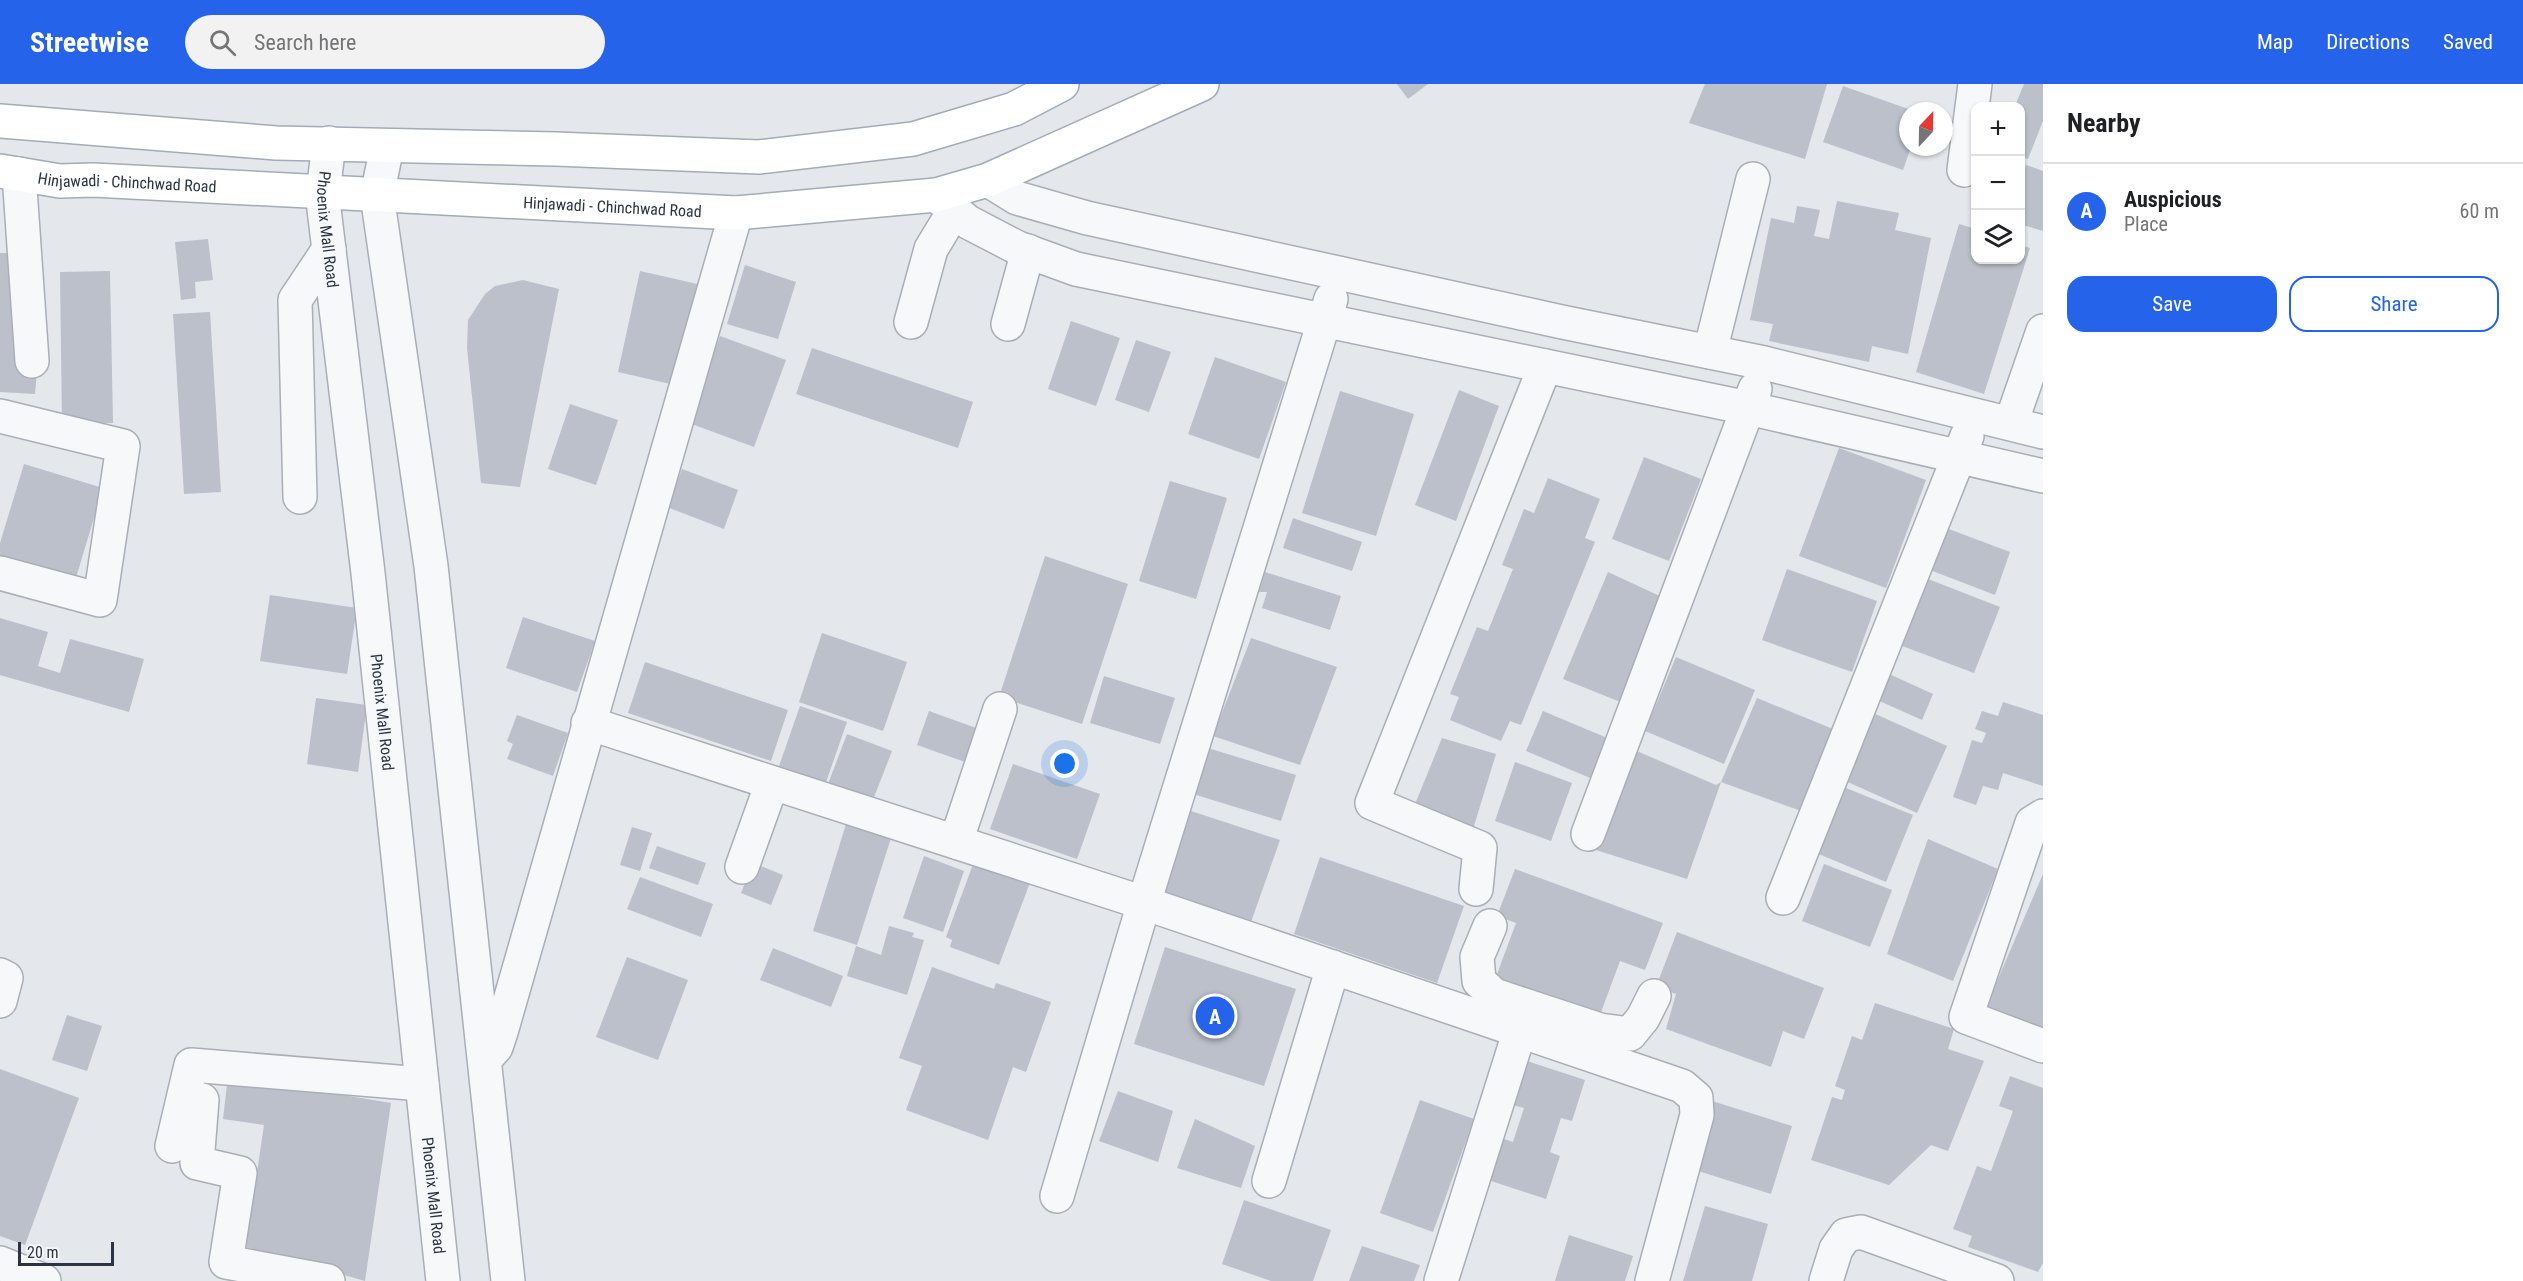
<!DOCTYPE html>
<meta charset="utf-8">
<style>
body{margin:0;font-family:"Roboto Condensed",sans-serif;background:#f2f2f2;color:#202124}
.controls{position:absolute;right:18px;top:18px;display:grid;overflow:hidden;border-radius:12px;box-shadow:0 2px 4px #0004}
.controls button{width:54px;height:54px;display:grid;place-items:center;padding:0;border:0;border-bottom:2px solid #e0e0e0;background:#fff;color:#202124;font:30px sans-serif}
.compass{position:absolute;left:1899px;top:18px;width:54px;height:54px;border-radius:50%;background:#fff;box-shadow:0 2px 4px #0004;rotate:22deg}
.scale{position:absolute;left:18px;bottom:15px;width:96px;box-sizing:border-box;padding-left:6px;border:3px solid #2b3445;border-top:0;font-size:16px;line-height:21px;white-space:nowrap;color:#2b3445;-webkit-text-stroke:4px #f4f6f9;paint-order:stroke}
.you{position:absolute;left:1065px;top:680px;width:21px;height:21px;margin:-15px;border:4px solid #fff;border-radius:50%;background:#1a73e8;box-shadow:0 0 0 9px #1a73e833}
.badge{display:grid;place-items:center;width:39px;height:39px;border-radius:50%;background:#2563eb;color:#fff;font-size:20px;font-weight:700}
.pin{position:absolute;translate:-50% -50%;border:3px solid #fff;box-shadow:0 2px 6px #0006}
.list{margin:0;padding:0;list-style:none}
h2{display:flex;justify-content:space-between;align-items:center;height:78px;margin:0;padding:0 24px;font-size:26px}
h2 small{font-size:20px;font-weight:400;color:#757577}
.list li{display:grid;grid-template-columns:39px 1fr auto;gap:18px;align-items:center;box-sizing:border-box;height:96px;padding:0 24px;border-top:2px solid #e0e0e0}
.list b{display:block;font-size:22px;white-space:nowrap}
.list p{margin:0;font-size:20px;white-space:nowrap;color:#757577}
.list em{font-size:20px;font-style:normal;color:#757577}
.actions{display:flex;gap:12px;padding:18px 24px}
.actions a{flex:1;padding:14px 0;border:2px solid #2563eb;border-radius:18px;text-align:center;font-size:21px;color:#2563eb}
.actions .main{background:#2563eb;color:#fff}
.icon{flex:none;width:33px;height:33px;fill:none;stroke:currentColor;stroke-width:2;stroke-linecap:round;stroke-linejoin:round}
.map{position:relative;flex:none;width:2043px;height:1197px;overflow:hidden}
header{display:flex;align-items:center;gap:36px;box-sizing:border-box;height:84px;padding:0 30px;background:#2563eb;color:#fff}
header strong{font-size:28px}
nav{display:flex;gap:33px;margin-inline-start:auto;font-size:21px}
.search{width:420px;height:54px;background:#f2f2f2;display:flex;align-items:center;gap:15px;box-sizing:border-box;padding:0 21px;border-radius:33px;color:#757577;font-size:22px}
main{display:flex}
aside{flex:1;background:#fff}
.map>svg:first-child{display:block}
.building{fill:#bbc0ca}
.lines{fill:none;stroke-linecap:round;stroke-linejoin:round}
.minor-casing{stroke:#a9aeb7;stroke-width:36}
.major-casing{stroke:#a3abb8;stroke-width:36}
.minor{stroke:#f7f8fa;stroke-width:33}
.major{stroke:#fff;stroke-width:33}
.labels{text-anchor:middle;stroke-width:6;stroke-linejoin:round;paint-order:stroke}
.street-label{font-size:16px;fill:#2b3445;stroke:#f4f6f9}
</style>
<header>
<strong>Streetwise</strong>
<div class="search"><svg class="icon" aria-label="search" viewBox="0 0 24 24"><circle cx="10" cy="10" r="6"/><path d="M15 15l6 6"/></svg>Search here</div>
<nav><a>Map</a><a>Directions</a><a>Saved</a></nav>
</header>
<main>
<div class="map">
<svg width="2043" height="1197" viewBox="0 0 2043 1197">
<rect width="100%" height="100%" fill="#e4e7ec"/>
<g class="building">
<polygon points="1397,0 1428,0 1408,15"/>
<polygon points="1705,0 1827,0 1805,75 1689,39"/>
<polygon points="2024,0 2043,0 2043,37 2028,75 2020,72 2020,22 2015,22"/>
<polygon points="1843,2 1914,27 1908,27 1908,63 1911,63 1903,86 1823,58"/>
<polygon points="2026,81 2043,87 2043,147 2020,140 2020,98"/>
<polygon points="1837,117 1899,129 1895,146 1931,154 1908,270 1872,262 1869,278 1769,257 1773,240 1750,236 1771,134 1794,139 1797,122 1820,126 1814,152 1829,155"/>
<polygon points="1959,140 1976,145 1976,176 2020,176 2020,161 2030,164 1984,310 1916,288"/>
<polygon points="208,155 213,196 195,198 196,214 181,216 175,158"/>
<polygon points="0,169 19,169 17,287 37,288 35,310 0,308"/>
<polygon points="745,181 796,198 778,255 727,240"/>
<polygon points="110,187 113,339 62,340 60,188"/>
<polygon points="640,187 702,201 679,302 618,288"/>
<polygon points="523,196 559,205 520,403 481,399 467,264 468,236 485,210 495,202"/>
<polygon points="210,228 221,408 184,410 173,230"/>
<polygon points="1071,237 1120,254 1096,322 1048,305"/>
<polygon points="720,252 786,276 754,363 689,339"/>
<polygon points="1136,256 1171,268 1149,328 1115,316"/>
<polygon points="812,264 973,318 958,364 796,310"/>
<polygon points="1215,273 1286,298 1259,375 1188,350"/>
<polygon points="1459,306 1499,322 1456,437 1415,421"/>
<polygon points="1340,307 1414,330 1376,452 1302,429"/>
<polygon points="570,320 618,336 596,401 548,385"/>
<polygon points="1839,364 1926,396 1886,504 1799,472"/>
<polygon points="1644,373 1701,395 1669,477 1612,455"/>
<polygon points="24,380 103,404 75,497 0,473 0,459"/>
<polygon points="682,385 738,406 724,445 667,423"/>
<polygon points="1548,394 1600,415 1585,454 1595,458 1521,641 1510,637 1501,657 1450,636 1459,613 1450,610 1477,543 1488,547 1513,485 1502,481 1524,425 1534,429"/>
<polygon points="1170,397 1227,414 1196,515 1139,497"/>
<polygon points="1293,434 1362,458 1352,487 1283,464"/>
<polygon points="1946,444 2010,468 1995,511 1930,486"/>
<polygon points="1045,472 1128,500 1082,640 999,613"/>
<polygon points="1787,485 1877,517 1852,588 1762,556"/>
<polygon points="1265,488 1341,512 1330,546 1262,524 1267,508 1259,508"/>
<polygon points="1608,488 1664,514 1623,619 1563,595"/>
<polygon points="1923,493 2000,523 1974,589 1897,560"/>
<polygon points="270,511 357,524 347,590 260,577"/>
<polygon points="523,533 595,557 577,608 506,584"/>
<polygon points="0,534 48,548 38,582 60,589 70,555 144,575 129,628 0,591"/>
<polygon points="822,549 907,578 883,647 799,618"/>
<polygon points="1251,554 1337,583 1300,681 1213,652"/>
<polygon points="1676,573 1755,606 1724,680 1645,647"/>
<polygon points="645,578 788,626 771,677 628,629"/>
<polygon points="1887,589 1933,610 1922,636 1875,615"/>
<polygon points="1104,592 1175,614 1160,660 1090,639"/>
<polygon points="316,614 367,621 358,688 307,680"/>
<polygon points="1757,614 1833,645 1801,727 1721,698"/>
<polygon points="2003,618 2043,631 2043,702 2003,689 1998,706 1983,702 1976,721 1953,713 1972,656 1982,659 1986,649 1975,645 1982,627 1998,632"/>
<polygon points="800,622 847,638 825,701 778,685"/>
<polygon points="929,627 976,644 965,678 917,661"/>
<polygon points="1543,627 1612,656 1595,696 1526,667"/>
<polygon points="1871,628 1947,662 1917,729 1841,695"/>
<polygon points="517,631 568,649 553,692 507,675 513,660 507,657"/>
<polygon points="847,650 892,667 869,726 825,708"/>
<polygon points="1442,654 1496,670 1470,755 1411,730"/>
<polygon points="1208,664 1296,691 1281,737 1193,710"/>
<polygon points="1632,665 1716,701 1721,698 1687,795 1596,766"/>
<polygon points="1515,678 1572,699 1551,757 1495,737"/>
<polygon points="1013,680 1100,710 1077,775 990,745"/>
<polygon points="1836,700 1913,731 1886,798 1809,766"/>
<polygon points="1182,724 1280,756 1250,841 1156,809"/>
<polygon points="846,740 891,754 857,861 813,847"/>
<polygon points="632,743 652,749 640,787 620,781"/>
<polygon points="1928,755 1998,785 1953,897 1887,870"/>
<polygon points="657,762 706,779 698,801 649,784"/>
<polygon points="924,772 964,787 943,848 903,834"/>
<polygon points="1320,773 1464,822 1437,899 1294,850"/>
<polygon points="975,775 1031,796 999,881 950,863 952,856 946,853"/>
<polygon points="753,779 783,791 771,821 741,809"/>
<polygon points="1824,780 1892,806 1870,863 1802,837"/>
<polygon points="1515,785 1663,839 1645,886 1620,877 1597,939 1493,901 1516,839 1497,832"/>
<polygon points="2043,790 2043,954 1983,930"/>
<polygon points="640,793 713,820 701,853 627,825"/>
<polygon points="889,842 914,849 912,853 924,856 907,911 847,892 856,862 881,871"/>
<polygon points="1677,848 1824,904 1804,955 1783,947 1771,983 1666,945 1676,910 1656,903"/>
<polygon points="1165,863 1296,905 1264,1002 1134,960"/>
<polygon points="773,864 843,892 831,923 760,896"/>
<polygon points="627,873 688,896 658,976 596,953"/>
<polygon points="932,883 994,905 996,899 1051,918 1026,988 1013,983 988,1056 906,1026 922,982 899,974"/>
<polygon points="1875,919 1954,945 1948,965 1984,977 1948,1067 1931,1061 1889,1101 1811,1076 1832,1013 1842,1016 1845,1006 1835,1002 1852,952 1862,956"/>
<polygon points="67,931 102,942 87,987 52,976"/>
<polygon points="1527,977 1585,996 1572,1037 1561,1034 1550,1068 1560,1072 1546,1115 1488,1096 1501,1054 1513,1058 1524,1024 1512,1021"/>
<polygon points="0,985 79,1014 25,1161 0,1152"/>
<polygon points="228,992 391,1019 365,1197 246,1163 264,1041 223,1035"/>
<polygon points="2010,992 2043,1004 2043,1179 2038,1188 1968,1163 1972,1152 1953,1145 1977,1082 1991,1087 2013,1027 1999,1022"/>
<polygon points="1118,1007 1173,1027 1158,1078 1099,1057"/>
<polygon points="1420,1016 1474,1035 1433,1148 1380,1129"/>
<polygon points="1712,1017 1792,1042 1771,1110 1692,1085"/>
<polygon points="1195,1035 1255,1062 1241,1104 1177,1084"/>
<polygon points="1244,1116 1331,1146 1313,1197 1271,1197 1222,1180"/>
<polygon points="1705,1122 1768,1140 1752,1197 1683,1197"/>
<polygon points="1569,1151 1633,1172 1625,1197 1555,1197"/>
<polygon points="1362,1162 1420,1181 1414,1197 1349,1197"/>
</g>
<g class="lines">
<defs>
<g id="minor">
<path id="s1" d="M329,59L323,109L324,125L368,489L443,1197"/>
<polyline points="387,63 377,111 431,482 508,1197"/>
<polyline points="1964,86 1975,0"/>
<polyline points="19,90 32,277"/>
<polyline points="988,96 1017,114 1087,134 1562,238 1764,279 2043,348"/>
<polyline points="936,111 968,138 1018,164 1076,185 1748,324 2043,392"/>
<polyline points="911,238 931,165 954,127"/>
<polyline points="1008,240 1028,167"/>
<polyline points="1710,268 1753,95"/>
<polyline points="0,332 123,362 100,516 0,489"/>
<polyline points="2011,339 2043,247"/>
<polyline points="300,413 295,216 329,165"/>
<polyline points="588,639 1144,819 1682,1002 1696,1014 1697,1031 1652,1197"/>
<polyline points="2043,732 2032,739 1966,933 2043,962"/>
<polyline points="1588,750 1755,305"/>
<polyline points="956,758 1000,625"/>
<polyline points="742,783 772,699"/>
<polyline points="1476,805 1480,764 1372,719 1545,282"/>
<polyline points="1783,814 1967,352"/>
<polyline points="1490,842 1477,873 1479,897 1494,911 1600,946 1630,950 1643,934 1654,912"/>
<polyline points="0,891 6,894 0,917"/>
<polyline points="485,975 496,963 501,948 736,129"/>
<polyline points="202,1016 197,1079 240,1089 226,1178 328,1197"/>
<polyline points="172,1062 191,981 422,1000"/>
<polyline points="1269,1097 1333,883"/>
<polyline points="1057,1112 1144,819 1331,215"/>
<polyline points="0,1179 44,1197"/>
<polyline points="1441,1197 1520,946"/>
<polyline points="1826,1197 1836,1165 1846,1151 1861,1148 1997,1197"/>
</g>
<g id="major">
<polyline points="0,37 276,59 555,65 759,73 913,55 1014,25 1062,0"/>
<path id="s2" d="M0,87L60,97L93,96L736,129L936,111L988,96L1202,0"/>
</g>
</defs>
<use href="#minor" class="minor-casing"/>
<use href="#major" class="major-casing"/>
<use href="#minor" class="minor"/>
<use href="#major" class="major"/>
</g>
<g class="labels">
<g class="street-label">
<text dy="6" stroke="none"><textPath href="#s2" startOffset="128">Hinjawadi - Chinchwad Road</textPath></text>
<text dy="6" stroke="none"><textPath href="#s2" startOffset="614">Hinjawadi - Chinchwad Road</textPath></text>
<text dy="6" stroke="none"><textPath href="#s1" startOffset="87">Phoenix Mall Road</textPath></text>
<text dy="6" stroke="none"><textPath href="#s1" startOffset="573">Phoenix Mall Road</textPath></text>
<text dy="6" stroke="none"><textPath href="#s1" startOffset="1059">Phoenix Mall Road</textPath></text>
</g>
</g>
</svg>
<div class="controls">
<button>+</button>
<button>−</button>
<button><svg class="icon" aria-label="layers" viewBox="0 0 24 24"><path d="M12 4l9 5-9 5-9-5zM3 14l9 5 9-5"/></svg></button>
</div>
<svg class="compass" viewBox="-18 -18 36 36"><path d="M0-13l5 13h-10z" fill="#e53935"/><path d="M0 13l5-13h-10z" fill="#757577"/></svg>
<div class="scale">20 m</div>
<div class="you"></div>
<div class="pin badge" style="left:1215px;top:932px">A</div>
</div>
<aside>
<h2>Nearby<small></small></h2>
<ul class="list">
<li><span class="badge">A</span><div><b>Auspicious</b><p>Place</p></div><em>60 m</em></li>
</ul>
<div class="actions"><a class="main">Save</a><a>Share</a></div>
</aside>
</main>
